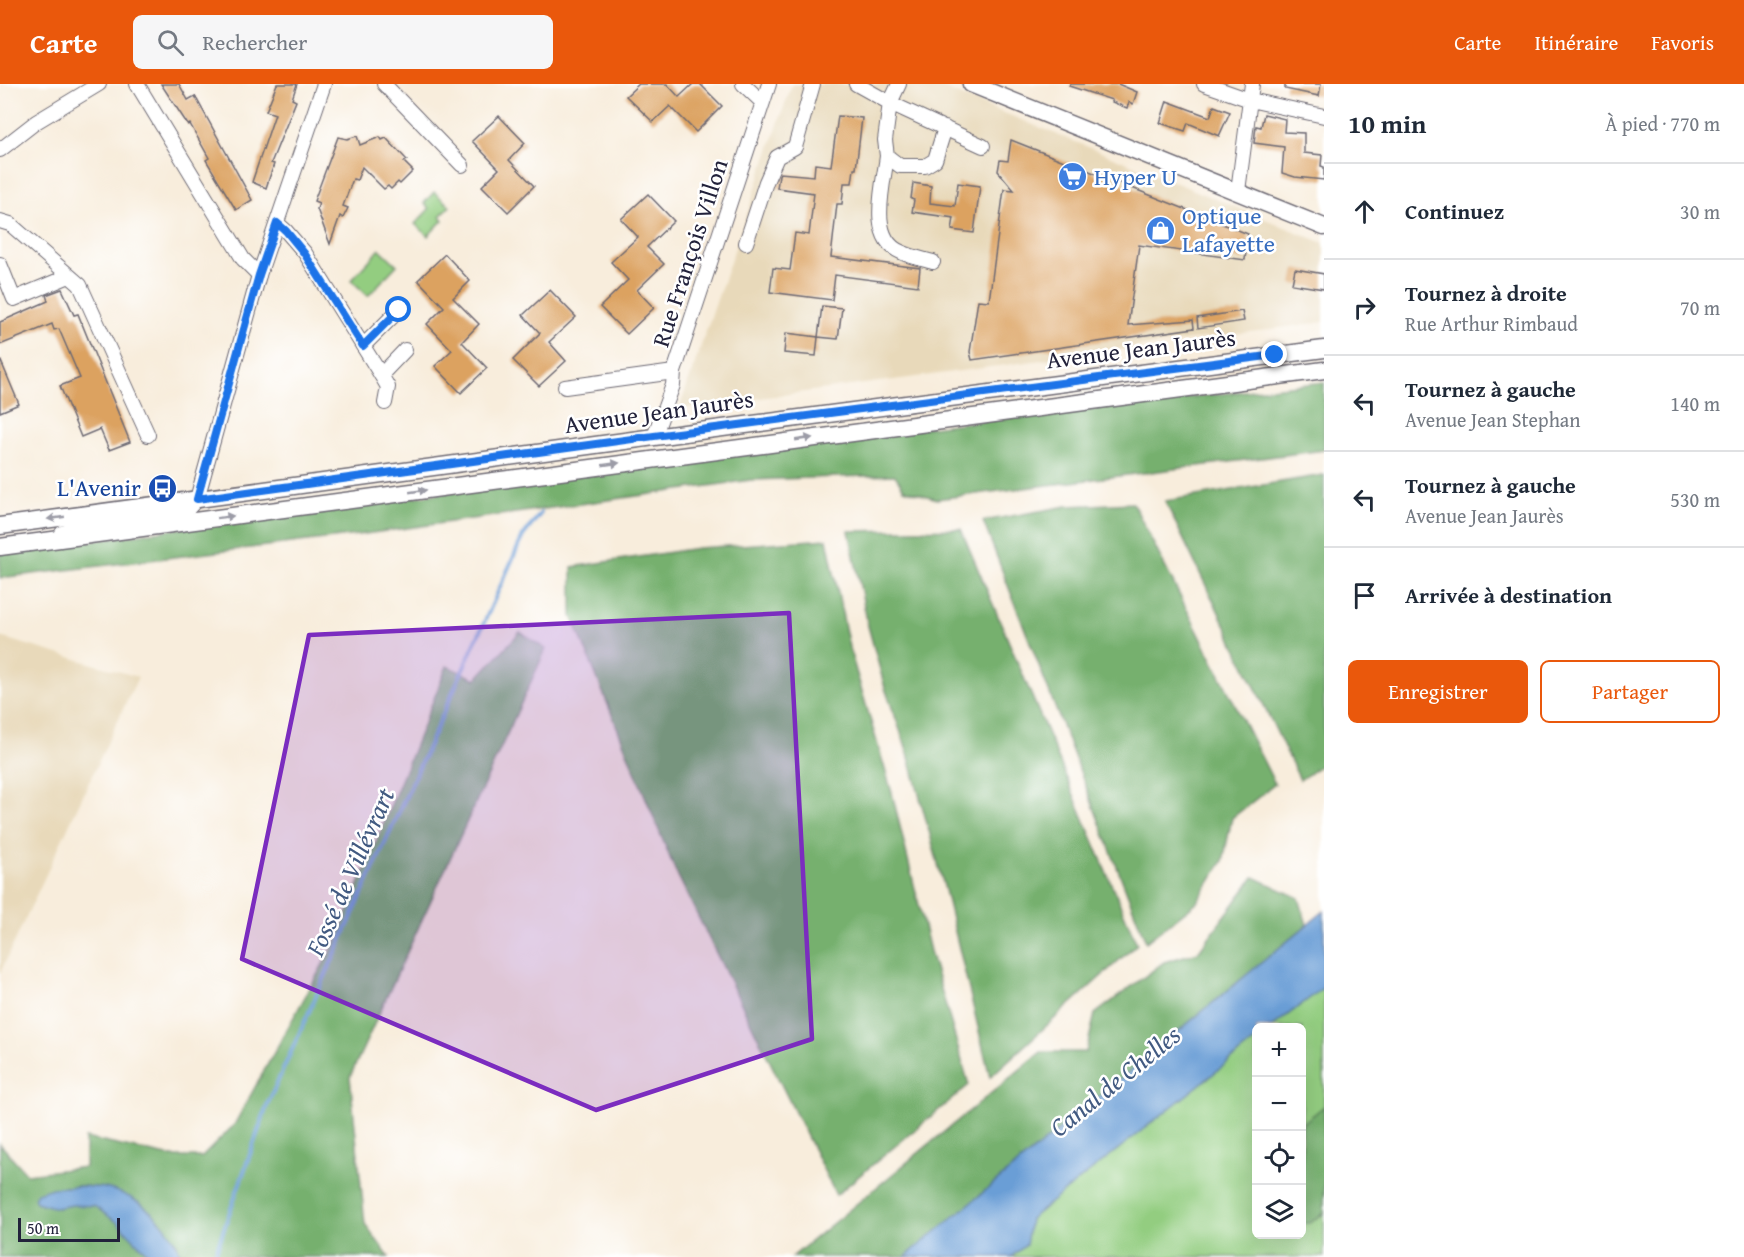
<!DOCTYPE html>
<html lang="fr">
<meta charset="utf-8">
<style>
body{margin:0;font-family:"Gentium Book Plus",serif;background:#f6f6f7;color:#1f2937}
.controls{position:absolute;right:18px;bottom:18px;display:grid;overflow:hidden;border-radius:9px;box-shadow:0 6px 24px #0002}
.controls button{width:54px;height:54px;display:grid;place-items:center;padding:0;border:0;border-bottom:2px solid #e0e1e3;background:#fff;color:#1f2937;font:30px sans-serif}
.scale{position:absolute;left:18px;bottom:15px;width:102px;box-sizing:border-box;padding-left:6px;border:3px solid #22223b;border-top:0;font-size:16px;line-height:21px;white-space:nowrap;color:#22223b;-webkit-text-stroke:4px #fff;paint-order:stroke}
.stop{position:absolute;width:18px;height:18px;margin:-14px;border:4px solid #1a73e8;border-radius:50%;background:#fff}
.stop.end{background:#1a73e8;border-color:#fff;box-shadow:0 2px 6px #0008}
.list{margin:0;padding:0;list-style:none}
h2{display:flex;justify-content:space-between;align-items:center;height:78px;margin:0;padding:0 24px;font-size:26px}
h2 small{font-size:20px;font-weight:400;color:#747a83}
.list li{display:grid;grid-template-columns:39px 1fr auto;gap:18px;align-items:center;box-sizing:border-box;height:96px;padding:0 24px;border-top:2px solid #e0e1e3}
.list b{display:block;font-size:22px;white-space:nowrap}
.list p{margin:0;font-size:20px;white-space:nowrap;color:#747a83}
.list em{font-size:20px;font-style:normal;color:#747a83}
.actions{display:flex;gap:12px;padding:18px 24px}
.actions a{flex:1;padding:14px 0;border:2px solid #ea580c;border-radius:9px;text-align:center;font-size:21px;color:#ea580c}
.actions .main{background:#ea580c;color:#fff}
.icon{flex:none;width:33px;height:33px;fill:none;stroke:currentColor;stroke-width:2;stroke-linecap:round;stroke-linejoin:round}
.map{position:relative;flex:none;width:1324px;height:1173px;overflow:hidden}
header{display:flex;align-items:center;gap:36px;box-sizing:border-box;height:84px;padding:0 30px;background:#ea580c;color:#fff}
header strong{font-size:28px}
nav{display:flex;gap:33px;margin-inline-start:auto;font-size:21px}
.search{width:420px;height:54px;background:#f6f6f7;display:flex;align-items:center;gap:15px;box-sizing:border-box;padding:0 21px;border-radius:9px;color:#747a83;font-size:22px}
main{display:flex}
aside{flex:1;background:#fff}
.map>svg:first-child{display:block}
.built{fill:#e8d9ba}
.green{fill:#93cd80;stroke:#5a785e;stroke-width:1.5}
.forest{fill:#76b06e;stroke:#4c6954;stroke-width:1.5}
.water{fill:#6a9ed6;stroke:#466088;stroke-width:1.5}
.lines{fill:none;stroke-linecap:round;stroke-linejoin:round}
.stream{stroke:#6a9ed6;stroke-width:4}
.building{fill:#dca260}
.minor-casing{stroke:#6d6973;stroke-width:16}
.major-casing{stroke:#6d6973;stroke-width:19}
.minor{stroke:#fff;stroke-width:14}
.major{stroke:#fff;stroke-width:16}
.oneway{fill:#9c9ca7}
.route{stroke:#1a73e8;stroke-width:8}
.marked{fill:#7b2cbf;fill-opacity:0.2;stroke:#7b2cbf;stroke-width:4.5;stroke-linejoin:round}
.labels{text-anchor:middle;stroke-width:5;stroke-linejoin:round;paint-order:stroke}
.shop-label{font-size:24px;fill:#366cbe;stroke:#fff;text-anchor:start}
.street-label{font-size:24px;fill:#22223b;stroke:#fff}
.transit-label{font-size:24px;fill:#164399;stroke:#fff;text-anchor:end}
.water-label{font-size:26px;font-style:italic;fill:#425a81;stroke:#fff}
</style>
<header>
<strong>Carte</strong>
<div class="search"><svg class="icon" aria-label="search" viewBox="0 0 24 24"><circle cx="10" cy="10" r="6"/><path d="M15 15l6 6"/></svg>Rechercher</div>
<nav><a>Carte</a><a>Itinéraire</a><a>Favoris</a></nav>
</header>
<main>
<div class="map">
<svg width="1324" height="1173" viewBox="0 0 1324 1173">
<rect width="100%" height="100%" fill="#fff"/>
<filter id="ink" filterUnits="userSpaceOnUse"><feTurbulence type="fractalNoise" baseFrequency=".0167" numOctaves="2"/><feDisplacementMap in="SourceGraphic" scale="12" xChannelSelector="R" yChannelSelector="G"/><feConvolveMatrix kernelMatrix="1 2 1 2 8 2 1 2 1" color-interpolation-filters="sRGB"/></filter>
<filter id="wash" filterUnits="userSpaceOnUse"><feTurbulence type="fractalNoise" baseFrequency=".008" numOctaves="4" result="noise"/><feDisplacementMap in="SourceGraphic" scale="24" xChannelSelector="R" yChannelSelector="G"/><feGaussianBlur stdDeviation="1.35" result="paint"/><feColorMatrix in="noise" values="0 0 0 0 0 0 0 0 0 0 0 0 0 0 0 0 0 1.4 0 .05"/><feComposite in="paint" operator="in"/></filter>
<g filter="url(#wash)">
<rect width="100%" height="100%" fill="#f8eddc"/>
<g class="built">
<polygon points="792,0 933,0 1324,159 1324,238 679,325"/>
<polygon points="0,553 138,593 0,889"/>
</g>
<g class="green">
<polygon points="434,108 450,122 440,132 443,136 428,152 415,140 429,125 424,119"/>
<polygon points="380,165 397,181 368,212 351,196"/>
<polygon points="1324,903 1324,1173 1011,1173 1026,1161 1030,1135 1256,956 1256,1150 1302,1150 1302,944 1272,943"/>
</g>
<g class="forest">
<polygon points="1324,298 1324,366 937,415 904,405 895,391 751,396 358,451 0,494 0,469 954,340"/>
<polygon points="1324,391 1324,679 1300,696 1165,417"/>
<polygon points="1133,419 1275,700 1232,734 1223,777 1197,818 1146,858 983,437 1067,422"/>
<polygon points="961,445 1137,860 990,993 945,806 907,666 885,604 868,542 849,447"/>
<polygon points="827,455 849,563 892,709 930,867 969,1001 836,1111 675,786 572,532 572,483 698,464"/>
<path d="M520,548L546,565L350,993L365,1140L389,1173H181L177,1159L106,1104L82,1102L52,1104L55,1124C67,1122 82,1118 94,1122C108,1127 142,1160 151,1173H0V1060L27,1090L85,1083V1054L172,1073H202L234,1041L337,855L447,582L476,595Z"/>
<polygon points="1254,793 1299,814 1307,841 905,1173 792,1173 1041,968 1086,968 1095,930 1164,878 1198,868"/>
<polygon points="1324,1022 1324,1129 1310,1139 1302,1139 1302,1040"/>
</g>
<g class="water">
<polygon points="1324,827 1324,903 1272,943 1256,944 1256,956 1030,1135 1026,1161 1011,1173 905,1173"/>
<path d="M82,1102C89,1103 98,1103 105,1104C140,1112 171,1140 181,1173H151L118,1139L94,1122L73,1121L56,1124L36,1118L34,1114L37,1109L52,1104Z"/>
</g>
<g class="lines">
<polyline class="stream" points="214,1173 268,1019 523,452 541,429"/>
</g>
<g id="blocks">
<g class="building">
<polygon points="161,0 179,0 188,16 195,12 252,116 236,126 206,76 209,74 190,40 188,41"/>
<polygon points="277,0 297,0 292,15 296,17 271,79 274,80 266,104 252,98 275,30 266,27"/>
<polygon points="639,0 667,0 679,13 693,0 700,0 722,22 696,48 670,22 653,38 626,12"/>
<polygon points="1070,0 1118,0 1137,8 1133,20 1129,18 1127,24 1112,18 1112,16 1069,2"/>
<polygon points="1285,0 1321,0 1319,12 1285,5"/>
<polygon points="1167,17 1210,33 1214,22 1230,28 1219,52 1188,39 1185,47 1160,39"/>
<polygon points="1264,30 1285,35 1284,48 1304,49 1304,69 1322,71 1321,82 1324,83 1324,96 1295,93 1282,89 1284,63 1254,59 1256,42 1261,43"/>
<polygon points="499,32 525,59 509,76 534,102 508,128 482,102 499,85 472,57"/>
<polygon points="838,32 862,34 856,85 854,85 852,99 844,99 842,120 837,120 831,173 920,184 918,202 835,191 832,216 770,208 773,184 790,186 795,149 809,151 814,109 777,104 779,91 780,89 814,92 815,80 831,82"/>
<polygon points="357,52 360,61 380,53 382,56 386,54 407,76 404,78 413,87 400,100 398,98 391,105 388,102 384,105 362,83 357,96 353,95 343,122 348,124 343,134 340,132 330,160 317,125 319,119 314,117 338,53 347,55"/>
<polygon points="1011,56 1248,150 1245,176 1139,161 1128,241 1193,236 1194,244 972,276 970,268 978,216 989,217 1004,105 1014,106 998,87 1000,76 1008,77"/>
<polygon points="913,99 931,102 930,119 955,122 958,99 980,102 974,149 952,146 954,134 912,128 914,116 911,115"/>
<polygon points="648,110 674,137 647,163 664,180 637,206 654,224 627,250 600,223 628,196 611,178 638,153 621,135"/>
<polygon points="445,170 470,197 453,214 479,240 462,258 487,284 461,309 435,282 452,266 427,240 444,223 418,196"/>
<polygon points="1295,185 1324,190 1324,205 1292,200"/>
<polygon points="62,205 74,231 78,230 130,358 109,366 100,345 81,353 60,302 80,294 59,245 54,246 52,240 0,261 0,238 48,217 46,211"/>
<polygon points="550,206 576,233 549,258 566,277 539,302 513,276 540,249 523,231"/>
<polygon points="822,222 842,224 838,255 818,253"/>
<polygon points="1242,227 1244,237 1198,244 1197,234"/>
<polygon points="786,249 818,253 816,272 784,269"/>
<polygon points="0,275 19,320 0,328"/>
</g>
</g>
</g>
<g filter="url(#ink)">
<use href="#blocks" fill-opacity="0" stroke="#6d6973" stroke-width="1.5"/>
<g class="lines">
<defs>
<g id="minor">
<polyline points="137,0 243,175 259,191"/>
<polyline points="384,0 462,81"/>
<polyline points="743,0 762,18"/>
<polyline points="856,0 890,19 899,0"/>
<polyline points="1204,0 1250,16 1324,32"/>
<polyline points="945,44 935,76 925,82 900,82 887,72 885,56 890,19 983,62"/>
<polyline points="0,66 36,38 99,0"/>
<path d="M887,72C884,99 867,154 901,168C911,173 923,175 933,178"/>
<polyline points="1238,107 1252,0"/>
<polyline points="0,137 10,140 80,201 148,351"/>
<polyline points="277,139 286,147 305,169 381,291 388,303 385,319"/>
<polyline points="746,159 766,98 777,73 795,63 813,0"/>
<polyline points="0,180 14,215 69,192"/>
<polyline points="363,262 399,226"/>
<polyline points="381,291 405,266"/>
<polyline points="565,303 674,288"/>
<polyline points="654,353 673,301 674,288 769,0"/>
<polyline points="62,449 80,444 185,428 197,415 259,191 324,0"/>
</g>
<g id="major">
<polyline points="971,0 1324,143"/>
<polyline points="0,442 654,353 1324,265"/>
<polyline points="0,463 1324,286"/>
</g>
</defs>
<use href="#minor" class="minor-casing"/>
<use href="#major" class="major-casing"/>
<use href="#minor" class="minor"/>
<use href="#major" class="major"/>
</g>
<defs><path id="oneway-solid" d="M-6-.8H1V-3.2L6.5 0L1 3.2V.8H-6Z" transform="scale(1.5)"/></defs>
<g class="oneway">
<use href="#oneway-solid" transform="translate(804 355) rotate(-8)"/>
<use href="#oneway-solid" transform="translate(611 380) rotate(-8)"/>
<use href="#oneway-solid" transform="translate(418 407) rotate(-8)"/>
<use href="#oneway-solid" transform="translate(225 433) rotate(-7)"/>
<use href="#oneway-solid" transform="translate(56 434) rotate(172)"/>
</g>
</g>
<g class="lines" filter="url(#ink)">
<polyline class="route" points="399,226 363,262 304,169 286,147 277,139 259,191 197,415 654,352 1275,271"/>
</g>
<path class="marked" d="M789,529L812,955L596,1026L242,875L309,551Z"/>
<defs>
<symbol id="supermarket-disc" viewBox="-11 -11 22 22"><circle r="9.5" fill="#3f7fe0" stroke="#fff"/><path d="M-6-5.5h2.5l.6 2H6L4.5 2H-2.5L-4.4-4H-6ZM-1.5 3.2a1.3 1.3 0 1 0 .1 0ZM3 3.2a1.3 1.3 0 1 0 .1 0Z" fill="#fff"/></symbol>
<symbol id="shop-disc" viewBox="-11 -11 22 22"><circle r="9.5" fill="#3f7fe0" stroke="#fff"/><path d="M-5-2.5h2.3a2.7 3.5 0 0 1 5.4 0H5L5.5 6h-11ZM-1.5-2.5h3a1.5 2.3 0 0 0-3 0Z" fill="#fff"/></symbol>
<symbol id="bus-disc" viewBox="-11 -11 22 22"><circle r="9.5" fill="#1a4fb4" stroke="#fff"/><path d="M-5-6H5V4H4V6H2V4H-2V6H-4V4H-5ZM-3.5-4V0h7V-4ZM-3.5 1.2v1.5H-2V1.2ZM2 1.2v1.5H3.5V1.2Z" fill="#fff"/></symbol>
</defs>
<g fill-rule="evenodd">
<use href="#supermarket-disc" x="1056" y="76" width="33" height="33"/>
<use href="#shop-disc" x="1144" y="130" width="33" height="33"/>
<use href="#bus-disc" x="146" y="388" width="33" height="33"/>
</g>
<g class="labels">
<g class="shop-label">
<text x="1094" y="101">Hyper U</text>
<text x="1182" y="140">Optique<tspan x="1182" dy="28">Lafayette</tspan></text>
</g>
<g class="street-label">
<text transform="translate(690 169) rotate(-72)" y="8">Rue François Villon</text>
<text transform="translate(1141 265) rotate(-7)" y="8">Avenue Jean Jaurès</text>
<text transform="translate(659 328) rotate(-8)" y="8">Avenue Jean Jaurès</text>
</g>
<g class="transit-label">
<text x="141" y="412">L'Avenir</text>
</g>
<g class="water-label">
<text transform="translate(350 788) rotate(-66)" y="9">Fossé de Villévrart</text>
<text transform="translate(1115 997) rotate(-39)" y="9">Canal de Chelles</text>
</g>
</g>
</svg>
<div class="controls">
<button>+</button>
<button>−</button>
<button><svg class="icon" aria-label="locate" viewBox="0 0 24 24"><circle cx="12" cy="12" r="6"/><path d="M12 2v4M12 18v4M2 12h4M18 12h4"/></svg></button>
<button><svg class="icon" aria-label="layers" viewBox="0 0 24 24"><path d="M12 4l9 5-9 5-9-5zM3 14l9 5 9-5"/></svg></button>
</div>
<div class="scale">50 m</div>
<div class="stop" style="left:399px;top:226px"></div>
<div class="stop end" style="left:1275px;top:271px"></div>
</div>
<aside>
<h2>10 min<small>À pied · 770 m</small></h2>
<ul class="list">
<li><svg class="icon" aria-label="ahead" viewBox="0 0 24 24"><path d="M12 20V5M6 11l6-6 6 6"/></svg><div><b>Continuez</b></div><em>30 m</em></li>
<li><svg class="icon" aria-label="right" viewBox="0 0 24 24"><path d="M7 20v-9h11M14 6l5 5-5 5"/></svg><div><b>Tournez à droite</b><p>Rue Arthur Rimbaud</p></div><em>70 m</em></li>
<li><svg class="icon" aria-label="left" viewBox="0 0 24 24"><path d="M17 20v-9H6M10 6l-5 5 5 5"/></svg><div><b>Tournez à gauche</b><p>Avenue Jean Stephan</p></div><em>140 m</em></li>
<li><svg class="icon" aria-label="left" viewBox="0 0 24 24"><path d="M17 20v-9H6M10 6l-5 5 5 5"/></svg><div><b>Tournez à gauche</b><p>Avenue Jean Jaurès</p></div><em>530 m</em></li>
<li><svg class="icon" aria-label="arrive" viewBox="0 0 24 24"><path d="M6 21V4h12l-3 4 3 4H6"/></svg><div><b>Arrivée à destination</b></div></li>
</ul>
<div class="actions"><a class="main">Enregistrer</a><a>Partager</a></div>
</aside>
</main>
